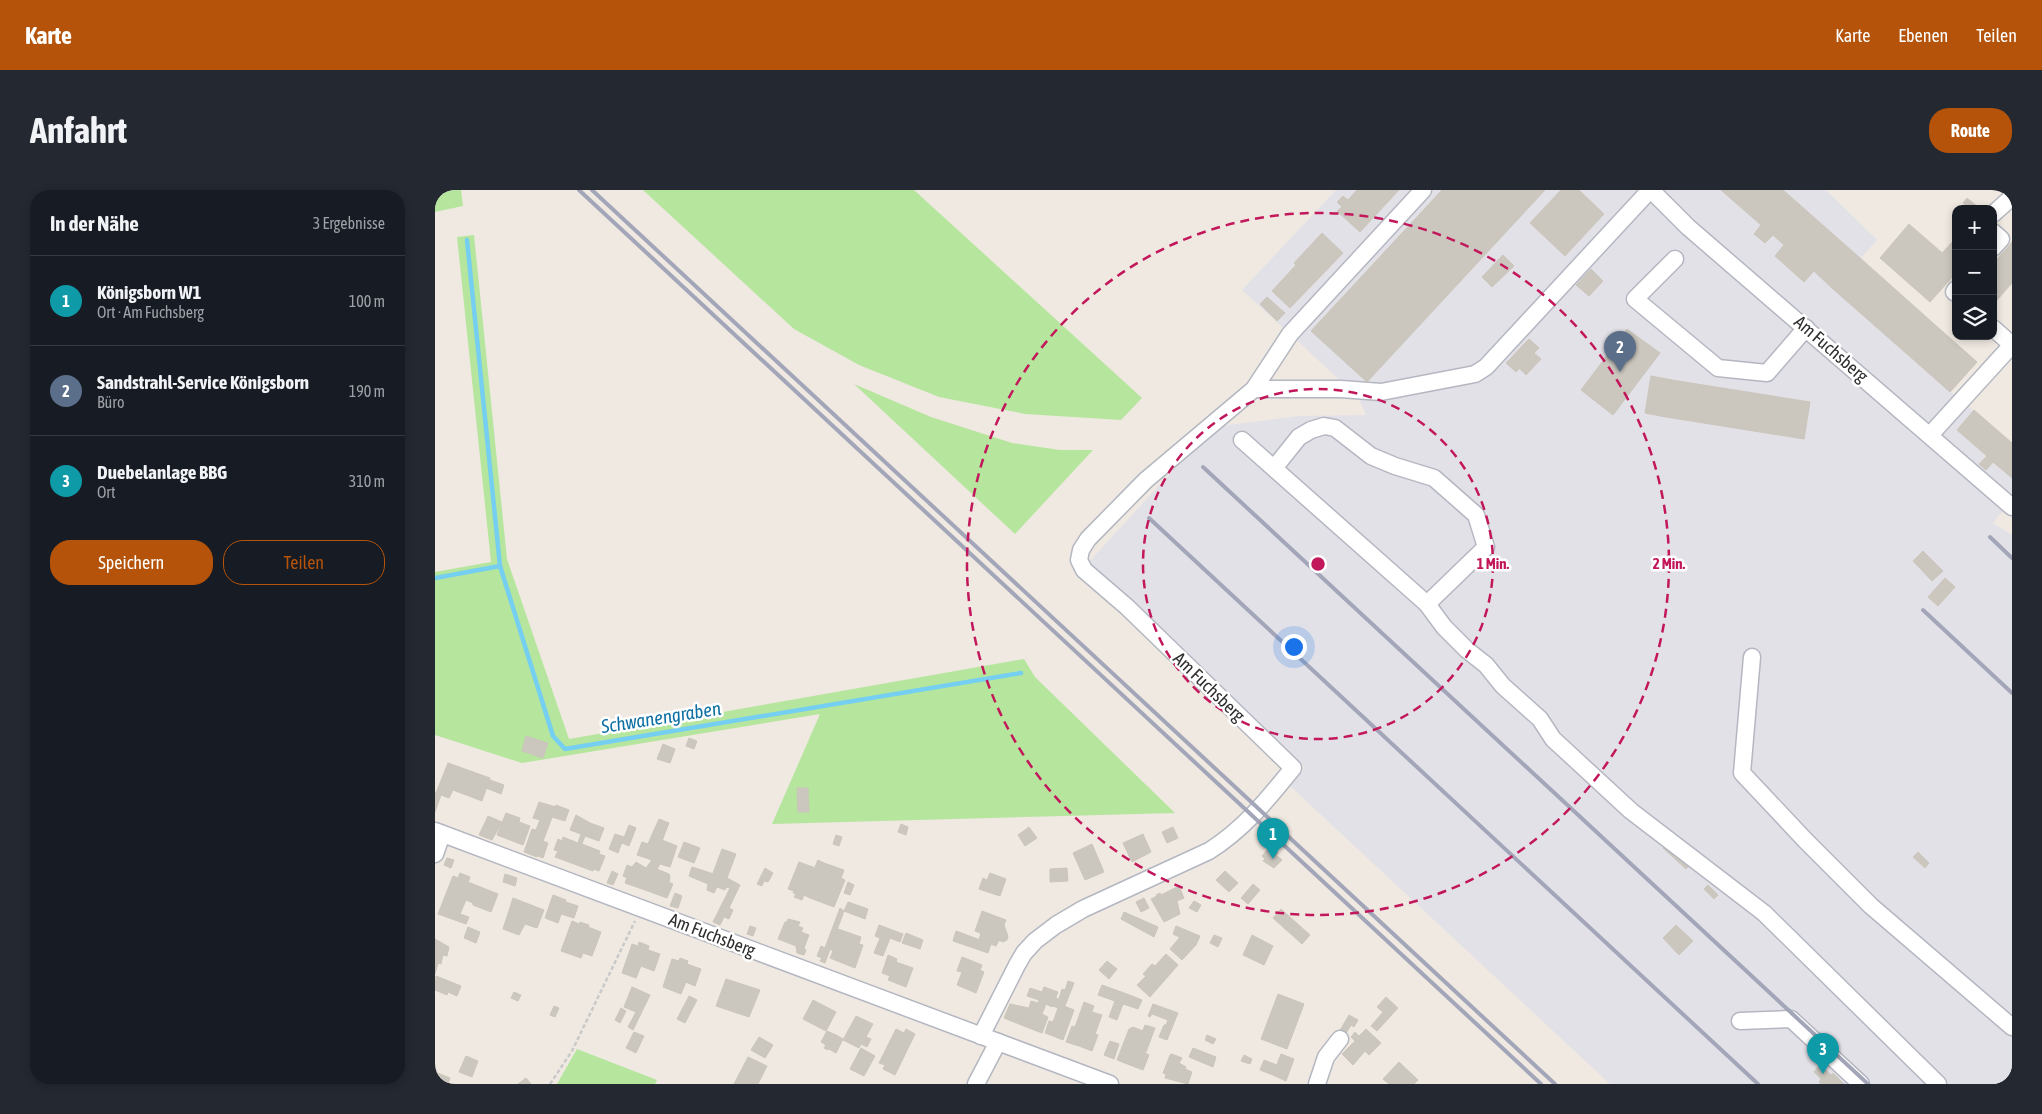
<!DOCTYPE html>
<html lang="de">
<meta charset="utf-8">
<style>
body{margin:0;font-family:"Asap Condensed",sans-serif;background:#242831;color:#f1f3f6}
.controls{position:absolute;right:15px;top:15px;display:grid;overflow:hidden;border-radius:10px;box-shadow:0 2px 8px #0003}
.controls button{width:45px;height:45px;display:grid;place-items:center;padding:0;border:0;border-bottom:1px solid #363941;background:#171b24;color:#f1f3f6;font:25px sans-serif}
.you{position:absolute;left:858px;top:456px;width:18px;height:18px;margin:-12px;border:4px solid #fff;border-radius:50%;background:#1a73e8;box-shadow:0 0 0 8px #1a73e833}
.badge{display:grid;place-items:center;width:32px;height:32px;border-radius:50%;background:#b45309;color:#fff;font-size:16px;font-weight:700}
.pin{position:absolute;translate:-50% -41px;filter:drop-shadow(0 1px 2px #0008)}
.pin::after{content:'';position:absolute;top:26px;width:18px;height:15px;background:inherit;clip-path:polygon(0 0,100% 0,50% 100%)}
.list{margin:0;padding:0;list-style:none}
h2{display:flex;justify-content:space-between;align-items:center;height:65px;margin:0;padding:0 20px;font-size:21px}
h2 small{font-size:16px;font-weight:400;color:#9ea1a6}
.list li{display:grid;grid-template-columns:32px 1fr auto;gap:15px;align-items:center;box-sizing:border-box;height:90px;padding:0 20px;border-top:1px solid #363941}
.list b{display:block;font-size:19px;white-space:nowrap}
.list p{margin:0;font-size:16px;white-space:nowrap;color:#9ea1a6}
.list em{font-size:16px;font-style:normal;color:#9ea1a6}
.actions{display:flex;gap:10px;padding:15px 20px}
.actions a{flex:1;padding:11px 0;border:1px solid #b45309;border-radius:20px;text-align:center;font-size:18px;color:#b45309}
.actions .main{background:#b45309;color:#fff}
.icon{flex:none;width:28px;height:28px;fill:none;stroke:currentColor;stroke-width:2;stroke-linecap:round;stroke-linejoin:round}
.map{position:relative;flex:none;width:1577px;height:894px;overflow:hidden;border-radius:20px}
header{display:flex;align-items:center;gap:30px;box-sizing:border-box;height:70px;padding:0 25px;background:#b45309;color:#fff}
header strong{font-size:24px}
nav{display:flex;gap:28px;margin-inline-start:auto;font-size:18px}
.intro{display:flex;align-items:center;justify-content:space-between;box-sizing:border-box;height:120px;padding:0 30px}
h1{margin:0;font-size:35px}
.button{padding:12px 22px;border-radius:20px;background:#b45309;color:#fff;font-size:18px;font-weight:700}
main{display:flex;gap:30px;padding:0 30px}
aside{flex:1;background:#171b24;border-radius:20px;box-shadow:0 2px 8px #0003}
.map>svg:first-child{display:block}
.industrial{fill:#e3e1e8}
.green{fill:#b6e59e}
.lines{fill:none;stroke-linecap:round;stroke-linejoin:round}
.stream{stroke:#75cff0;stroke-width:4.5}
.building{fill:#cbc7bf;stroke:#cbc5ba}
.minor-casing{stroke:#b4b7c1;stroke-width:19}
.path{stroke:#c9c9c9;stroke-width:2.5;stroke-dasharray:4 2.5;stroke-linecap:butt}
.minor{stroke:#fff;stroke-width:16}
.rail{stroke:#a3a6b8;stroke-width:4}
.ring{fill:none;stroke:#c2185b;stroke-width:2.5;stroke-dasharray:9 6}
.labels{text-anchor:middle;stroke-width:5;stroke-linejoin:round;paint-order:stroke}
.street-label{font-size:18px;fill:#2e2e2e;stroke:#fff}
.water-label{font-size:19px;font-style:italic;fill:#0d6fa3;stroke:#fff}
.centre{fill:#c2185b;stroke:#fff;stroke-width:2.5}
.ring-label{font-size:15px;text-anchor:middle;font-weight:bold;fill:#c2185b;stroke:#fff;stroke-width:5;stroke-linejoin:round;paint-order:stroke}
</style>
<header>
<strong>Karte</strong>
<nav><a>Karte</a><a>Ebenen</a><a>Teilen</a></nav>
</header>
<div class="intro"><h1>Anfahrt</h1><a class="button">Route</a></div>
<main>
<aside>
<h2>In der Nähe<small>3 Ergebnisse</small></h2>
<ul class="list">
<li><span class="badge" style="background:#0f9aa8">1</span><div><b>Königsborn W1</b><p>Ort · Am Fuchsberg</p></div><em>100 m</em></li>
<li><span class="badge" style="background:#5c6f8a">2</span><div><b>Sandstrahl-Service Königsborn</b><p>Büro</p></div><em>190 m</em></li>
<li><span class="badge" style="background:#0f9aa8">3</span><div><b>Duebelanlage BBG</b><p>Ort</p></div><em>310 m</em></li>
</ul>
<div class="actions"><a class="main">Speichern</a><a>Teilen</a></div>
</aside>
<div class="map">
<svg width="1577" height="894" viewBox="0 0 1577 894">
<rect width="100%" height="100%" fill="#efe9e1"/>
<polygon class="industrial" points="901,0 1391,0 1442,50 1426,68 1542,172 1516,202 1577,253 1577,310 1558,333 1577,345 1577,894 1175,894 855,596 870,577 652,374 751,266 786,236 864,226 931,225 923,207 807,100"/>
<g class="green">
<polygon points="0,0 26,0 28,16 0,22"/>
<polygon points="208,0 479,0 707,208 686,230 590,224 504,207 424,175 359,139"/>
<polygon points="39,45 72,369 134,549 589,469 600,487 740,623 337,634 385,524 87,573 0,545 0,382 56,372 22,47"/>
<polygon points="419,194 496,227 577,253 625,260 658,260 580,344"/>
<polygon points="142,859 222,890 220,894 122,894"/>
</g>
<g class="lines">
<g class="stream">
<polyline points="32,50 65,376"/>
<polyline points="0,388 65,376 118,546 130,559 586,483"/>
</g>
</g>
<g class="building">
<polygon points="922,0 964,0 925,42 902,21 907,17 902,12 908,6 913,10"/>
<polygon points="1007,0 1110,0 932,192 876,141"/>
<polygon points="1126,0 1144,0 1169,24 1130,66 1095,33"/>
<polygon points="1286,0 1348,0 1425,68 1398,99 1379,81 1369,92 1340,66 1349,55 1338,45 1330,53 1319,44 1326,35"/>
<polygon points="1532,8 1543,17 1541,19 1535,19 1528,13"/>
<polygon points="1474,34 1521,75 1521,83 1495,112 1445,68"/>
<polygon points="887,43 908,63 855,118 837,101 861,75 859,73"/>
<polygon points="1521,48 1521,75 1507,63"/>
<polygon points="1577,52 1577,93 1562,110 1558,107 1558,74"/>
<polygon points="1068,65 1079,76 1057,97 1047,87"/>
<polygon points="1425,68 1499,134 1472,164 1398,99"/>
<polygon points="1156,79 1168,91 1154,106 1141,95"/>
<polygon points="832,107 850,123 842,131 825,114"/>
<polygon points="1499,134 1542,172 1515,202 1472,164"/>
<polygon points="1192,139 1225,163 1178,225 1146,200"/>
<polygon points="1094,149 1104,158 1099,163 1089,154"/>
<polygon points="1089,154 1106,169 1091,185 1075,169"/>
<polygon points="1075,169 1085,178 1081,182 1071,173"/>
<polygon points="1216,186 1237,190 1231,227 1210,223"/>
<polygon points="1237,190 1375,212 1369,249 1231,227"/>
<polygon points="1539,220 1577,253 1577,288 1558,272 1551,280 1544,274 1552,266 1522,240"/>
<polygon points="1488,361 1508,381 1497,391 1478,371"/>
<polygon points="1510,388 1520,397 1503,416 1493,407"/>
<polygon points="91,546 113,553 108,568 87,561"/>
<polygon points="254,548 262,551 259,559 251,556"/>
<polygon points="228,554 240,559 235,573 222,569"/>
<polygon points="13,573 55,588 47,611 18,600 14,608 1,603"/>
<polygon points="55,590 69,595 66,604 51,598"/>
<polygon points="362,598 373,598 374,622 363,622"/>
<polygon points="0,602 6,605 0,622"/>
<polygon points="104,612 121,617 102,667 89,662 97,639 101,640 105,630 98,628"/>
<polygon points="121,615 134,620 130,631 117,627"/>
<polygon points="71,623 85,628 84,632 95,636 88,655 62,645"/>
<polygon points="141,625 155,633 139,674 120,667 123,661 119,660 123,649 127,651 128,647 143,653 146,644 135,640"/>
<polygon points="53,626 67,632 57,650 44,645"/>
<polygon points="224,629 234,633 230,643 219,640"/>
<polygon points="155,633 169,638 164,651 150,646"/>
<polygon points="466,634 473,637 471,645 463,642"/>
<polygon points="194,635 201,638 194,656 187,653"/>
<polygon points="594,637 602,648 590,656 583,645"/>
<polygon points="738,637 743,648 732,653 727,642"/>
<polygon points="219,640 230,643 210,700 190,693 192,688 188,686 192,675 197,677 201,672 211,678 217,670 202,665 207,652 213,654"/>
<polygon points="180,644 189,647 183,663 174,659"/>
<polygon points="708,644 716,662 697,672 688,653"/>
<polygon points="401,645 407,647 404,656 398,654"/>
<polygon points="227,650 242,656 235,677 225,674 222,679 234,684 235,687 234,692 238,694 232,708 210,700"/>
<polygon points="108,651 113,653 108,668 103,666"/>
<polygon points="249,652 265,658 259,673 243,667"/>
<polygon points="147,654 165,661 164,664 170,666 164,681 159,679 158,681 139,674"/>
<polygon points="657,654 669,682 650,690 638,663"/>
<polygon points="1231,655 1254,675 1251,679 1228,658"/>
<polygon points="287,659 301,664 292,688 278,683"/>
<polygon points="833,659 838,663 840,660 843,663 841,665 847,670 839,678 828,671 830,669 827,666"/>
<polygon points="1483,662 1494,673 1490,678 1478,667"/>
<polygon points="12,668 19,670 16,678 9,675"/>
<polygon points="383,670 389,673 386,680 380,677"/>
<polygon points="364,672 386,680 375,708 369,705 367,710 359,707 361,704 358,703 359,701 353,699"/>
<polygon points="389,673 409,680 406,688 410,690 399,717 375,708"/>
<polygon points="257,677 294,689 305,695 294,718 298,720 294,729 289,727 285,735 278,732 295,698 291,697 290,700 282,697 279,703 272,700 273,694 254,686"/>
<polygon points="330,678 338,683 333,692 329,691 327,696 322,694"/>
<polygon points="632,678 633,691 615,692 615,679"/>
<polygon points="177,681 183,684 178,695 172,693"/>
<polygon points="790,681 803,693 794,702 781,690"/>
<polygon points="25,683 35,687 33,692 63,704 56,722 38,715 38,713 31,710 25,724 34,727 31,734 3,724 18,686 23,688"/>
<polygon points="555,683 571,689 565,706 544,699 548,688 552,690"/>
<polygon points="70,684 82,688 80,696 68,692"/>
<polygon points="413,692 419,695 415,705 409,703"/>
<polygon points="818,694 825,700 813,714 806,708"/>
<polygon points="1273,695 1283,705 1279,709 1269,699"/>
<polygon points="744,696 749,708 742,711 745,724 729,732 716,709 722,706 721,705 725,703 726,705"/>
<polygon points="240,703 247,706 243,718 235,716"/>
<polygon points="118,705 131,710 123,733 110,728"/>
<polygon points="78,708 109,720 102,738 90,734 84,745 68,739"/>
<polygon points="709,708 714,718 706,722 701,712"/>
<polygon points="759,711 766,715 762,722 754,718"/>
<polygon points="131,712 143,716 139,728 126,724"/>
<polygon points="413,712 433,719 430,729 409,721"/>
<polygon points="405,718 409,721 390,773 385,771 387,768 382,766 386,756 390,758"/>
<polygon points="846,719 875,745 867,754 838,728"/>
<polygon points="547,721 571,730 569,735 573,746 572,750 568,752 540,741"/>
<polygon points="689,722 723,737 719,747 686,729"/>
<polygon points="353,729 365,732 363,736 368,738 366,742 374,745 369,758 371,760 369,765 362,763 361,756 343,749 350,732 352,732"/>
<polygon points="137,731 144,734 145,732 154,735 153,737 166,742 157,766 148,763 146,768 126,761"/>
<polygon points="444,735 468,744 465,752 455,748 448,766 439,763 445,748 440,746"/>
<polygon points="1241,735 1258,751 1244,765 1228,748"/>
<polygon points="315,736 321,738 318,746 312,744"/>
<polygon points="741,736 765,746 761,755 738,744"/>
<polygon points="33,737 45,742 41,753 29,748"/>
<polygon points="403,739 426,747 424,754 428,755 420,778 395,768 398,761 395,759"/>
<polygon points="521,741 556,754 553,763 518,751"/>
<polygon points="471,743 488,750 485,759 467,753"/>
<polygon points="546,743 564,750 561,756 544,750"/>
<polygon points="779,745 787,748 783,757 775,753"/>
<polygon points="817,745 838,756 829,775 808,765"/>
<polygon points="745,747 761,755 747,770 735,759"/>
<polygon points="0,749 14,757 12,766 8,765 6,774 3,773 0,784"/>
<polygon points="204,752 214,756 213,760 225,764 219,781 206,776 201,788 187,783 197,754 203,756"/>
<polygon points="731,764 743,775 715,807 702,795 711,786 708,784 717,774 720,776"/>
<polygon points="453,765 462,769 461,772 478,778 471,797 453,790 455,786 447,783"/>
<polygon points="527,767 547,775 545,780 549,782 541,803 522,795 527,782 522,781"/>
<polygon points="245,768 253,771 252,774 266,779 260,796 251,792 246,804 228,797 237,769 244,771"/>
<polygon points="672,771 682,779 674,789 664,780"/>
<polygon points="1,786 26,796 22,806 13,802 12,805 0,800"/>
<polygon points="291,789 325,800 314,827 281,816"/>
<polygon points="633,791 639,793 618,846 610,843 614,831 618,832 623,818 618,816 621,808 624,809 627,799 630,800"/>
<polygon points="667,795 692,804 688,814 663,805"/>
<polygon points="197,797 215,805 198,840 193,837 201,822 189,817"/>
<polygon points="609,797 623,802 617,817 611,814 607,824 613,827 607,843 594,838"/>
<polygon points="595,798 607,802 604,810 592,806"/>
<polygon points="79,802 86,805 83,811 76,808"/>
<polygon points="692,804 707,810 703,819 688,814"/>
<polygon points="843,804 869,814 852,859 826,849"/>
<polygon points="254,806 262,810 250,833 242,829"/>
<polygon points="951,807 963,818 942,841 936,836 948,822 942,817"/>
<polygon points="378,810 401,822 391,841 368,829"/>
<polygon points="596,811 603,813 594,838 569,828 575,814 594,818"/>
<polygon points="680,811 688,814 682,830 674,827"/>
<polygon points="649,812 659,816 644,856 631,852 637,836 640,837"/>
<polygon points="718,814 743,823 732,850 724,847 729,835 731,835 733,830 717,824 715,827 713,826"/>
<polygon points="119,816 124,818 120,827 115,825"/>
<polygon points="629,816 639,820 628,850 618,846"/>
<polygon points="186,818 191,821 185,833 180,830"/>
<polygon points="657,822 667,825 660,844 663,845 657,861 644,856"/>
<polygon points="914,825 923,830 919,837 916,835 910,845 904,842"/>
<polygon points="421,826 438,834 431,847 436,849 432,857 426,854 424,858 408,850"/>
<polygon points="710,835 720,838 711,862 701,858"/>
<polygon points="698,837 708,841 695,875 682,870 694,839"/>
<polygon points="461,839 469,843 471,839 480,844 460,885 448,879 450,875 444,873"/>
<polygon points="931,839 946,853 934,865 930,861 918,875 907,864 920,851 916,847 920,842 924,846"/>
<polygon points="392,841 401,845 393,860 389,858 391,855 386,852"/>
<polygon points="199,842 209,846 201,863 191,858"/>
<polygon points="401,845 408,849 401,863 394,859"/>
<polygon points="772,845 781,849 778,854 770,850"/>
<polygon points="324,847 338,855 330,868 316,860"/>
<polygon points="675,851 684,854 679,869 669,865"/>
<polygon points="426,858 440,866 429,886 415,879"/>
<polygon points="701,858 714,865 708,880 695,875"/>
<polygon points="758,858 781,867 778,877 754,867"/>
<polygon points="737,864 747,868 744,873 751,877 750,879 757,882 753,894 730,888 731,884 728,883 735,865"/>
<polygon points="846,864 859,869 851,891 838,885"/>
<polygon points="809,865 817,869 815,874 806,871"/>
<polygon points="31,866 43,871 37,887 24,882"/>
<polygon points="313,867 332,876 323,894 299,894"/>
<polygon points="829,870 842,875 838,885 825,880"/>
<polygon points="964,872 983,890 979,894 954,894 948,889"/>
<polygon points="1385,875 1396,885 1398,883 1409,894 1386,894 1384,892 1386,889 1379,882"/>
<polygon points="0,882 15,888 13,894 0,892"/>
<polygon points="91,888 96,894 83,894"/>
</g>
<g class="lines">
<defs>
<g id="minor">
<polyline points="1216,0 1253,37 1577,317"/>
<polyline points="1558,24 1577,7"/>
<polyline points="1558,42 1566,49 1558,58"/>
<polyline points="1240,69 1200,109 1283,178 1332,183 1371,138"/>
<polyline points="1521,99 1519,102 1521,103"/>
<polyline points="1558,138 1577,155"/>
<polyline points="819,199 906,199 946,202 1040,184 1051,177 1215,0"/>
<polyline points="1495,245 1577,155"/>
<polyline points="807,250 992,414 1009,437 1032,460 1051,475 1068,496 1105,529 1118,549 1196,621 1329,723 1503,894"/>
<polyline points="840,277 864,247 876,240 889,236 900,238 936,266 960,276 999,288 1041,325 1051,357 992,414"/>
<polyline points="1317,467 1307,583 1370,650 1436,716 1577,837"/>
<polyline points="0,641 675,894"/>
<polyline points="0,664 7,644"/>
<polyline points="1305,831 1356,829 1426,894"/>
<path d="M546,846L582,775L589,763L600,751L621,735L648,719L774,661C809,639 832,610 858,578L692,417L649,380L644,370L646,360L653,349L711,290L819,199L855,144L988,0"/>
<polyline points="541,894 563,852"/>
<polyline points="882,894 891,867 905,849"/>
</g>
</defs>
<use href="#minor" class="minor-casing"/>
<polyline class="path" points="115,894 137,861 200,731"/>
<use href="#minor" class="minor"/>
<g class="rail">
<polyline points="144,0 1106,894"/>
<polyline points="157,0 1120,894"/>
<polyline points="768,277 1433,894"/>
<polyline points="714,328 1323,894"/>
<polyline points="1555,347 1577,368"/>
<polyline points="1488,420 1577,503"/>
</g>
</g>
<g class="ring">
<circle cx="883" cy="374" r="175"/>
<circle cx="883" cy="374" r="351"/>
</g>
<g class="labels">
<g class="street-label">
<text transform="translate(1396 159) rotate(41)" y="6">Am Fuchsberg</text>
<text transform="translate(774 497) rotate(44)" y="6">Am Fuchsberg</text>
<text transform="translate(277 745) rotate(21)" y="6">Am Fuchsberg</text>
</g>
<g class="water-label">
<text transform="translate(226 527) rotate(-9)" y="7">Schwanengraben</text>
</g>
</g>
<circle cx="883" cy="374" r="8" class="centre"/>
<g class="ring-label">
<text x="1058" y="379">1 Min.</text>
<text x="1234" y="379">2 Min.</text>
</g>
</svg>
<div class="controls">
<button>+</button>
<button>−</button>
<button><svg class="icon" aria-label="layers" viewBox="0 0 24 24"><path d="M12 4l9 5-9 5-9-5zM3 14l9 5 9-5"/></svg></button>
</div>
<div class="you"></div>
<div class="pin badge" style="left:838px;top:669px;background:#0f9aa8">1</div>
<div class="pin badge" style="left:1185px;top:182px;background:#5c6f8a">2</div>
<div class="pin badge" style="left:1388px;top:884px;background:#0f9aa8">3</div>
</div>
</main>
